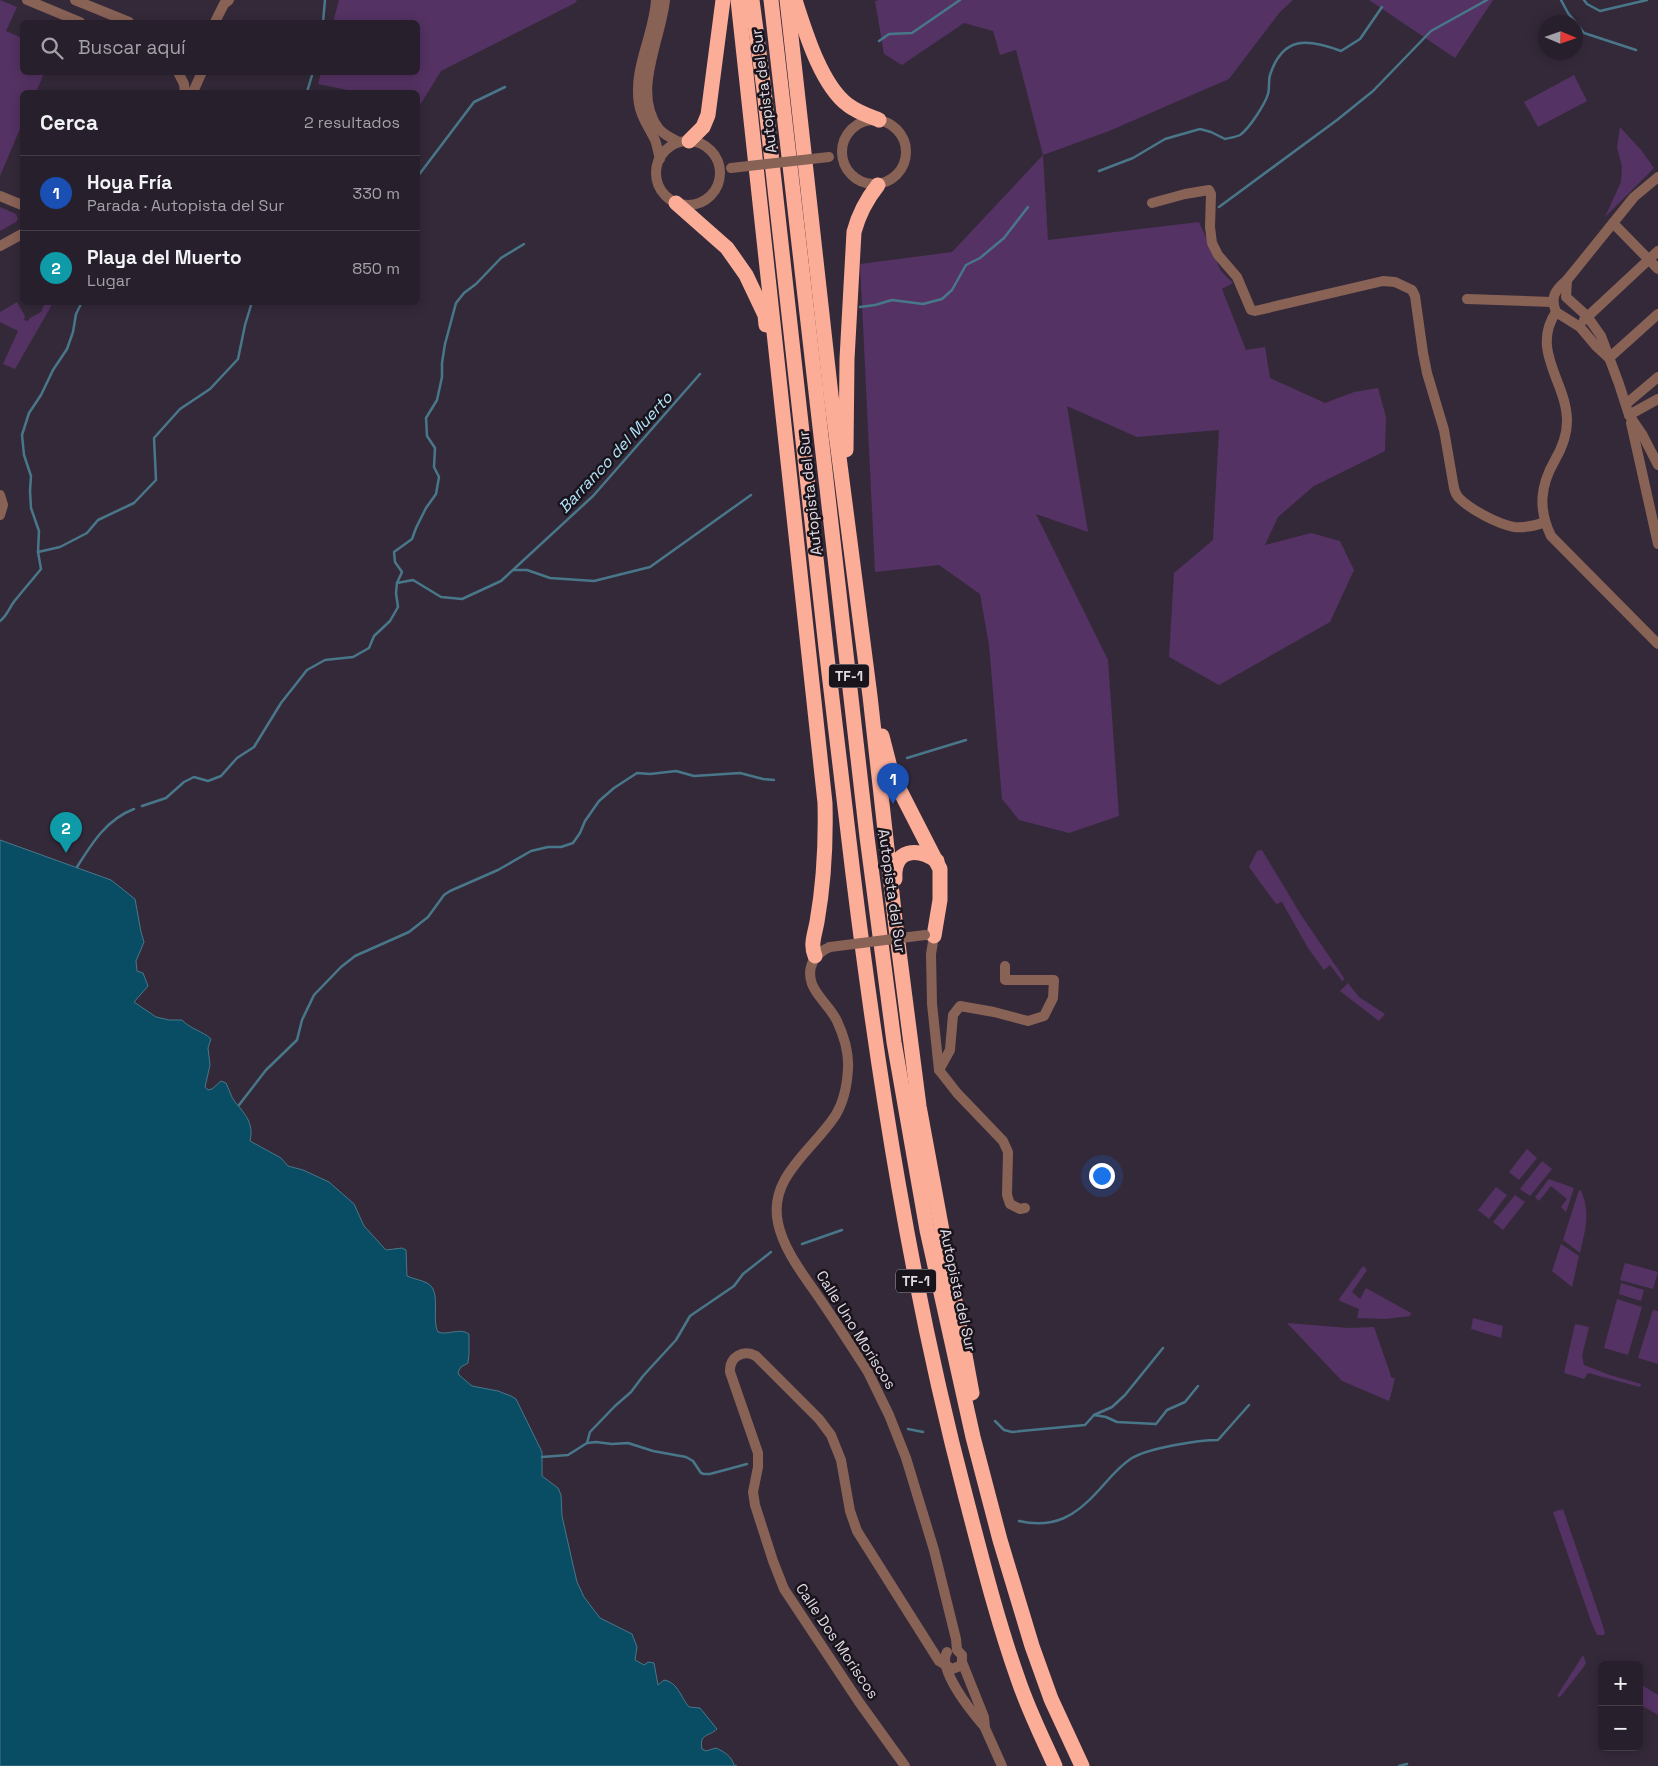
<!DOCTYPE html>
<html lang="es">
<meta charset="utf-8">
<style>
body{margin:0;font-family:"Space Grotesk",sans-serif;background:#332c37;color:#f1f3f6}
.controls{position:absolute;right:15px;bottom:15px;display:grid;overflow:hidden;border-radius:8px;box-shadow:0 2px 12px #0003}
.controls button{width:45px;height:45px;display:grid;place-items:center;padding:0;border:0;border-bottom:1px solid #433d47;background:#271f2b;color:#f1f3f6;font:25px sans-serif}
.compass{position:absolute;left:1538px;top:15px;width:45px;height:45px;border-radius:50%;background:#271f2b;box-shadow:0 2px 12px #0003;rotate:92deg}
.you{position:absolute;left:1101px;top:1175px;width:18px;height:18px;margin:-12px;border:4px solid #fff;border-radius:50%;background:#1a73e8;box-shadow:0 0 0 8px #1a73e833}
.badge{display:grid;place-items:center;width:32px;height:32px;border-radius:50%;background:#bca0f2;color:#fff;font-size:16px;font-weight:700}
.pin{position:absolute;translate:-50% -41px;filter:drop-shadow(0 1px 2px #0008)}
.pin::after{content:'';position:absolute;top:26px;width:18px;height:15px;background:inherit;clip-path:polygon(0 0,100% 0,50% 100%)}
.list{margin:0;padding:0;list-style:none}
h2{display:flex;justify-content:space-between;align-items:center;height:65px;margin:0;padding:0 20px;font-size:21px}
h2 small{font-size:16px;font-weight:400;color:#a4a2a9}
.list li{display:grid;grid-template-columns:32px 1fr auto;gap:15px;align-items:center;box-sizing:border-box;height:75px;padding:0 20px;border-top:1px solid #433d47}
.list b{display:block;font-size:19px;white-space:nowrap}
.list p{margin:0;font-size:16px;white-space:nowrap;color:#a4a2a9}
.list em{font-size:16px;font-style:normal;color:#a4a2a9}
.icon{flex:none;width:28px;height:28px;fill:none;stroke:currentColor;stroke-width:2;stroke-linecap:round;stroke-linejoin:round}
.map{position:relative;flex:none;width:1658px;height:1766px;overflow:hidden}
.search{position:absolute;background:#271f2b;box-shadow:0 2px 12px #0003;left:20px;top:20px;width:400px;height:55px;display:flex;align-items:center;gap:12px;box-sizing:border-box;padding:0 18px;border-radius:8px;color:#a4a2a9;font-size:19px}
.panel{position:absolute;background:#271f2b;box-shadow:0 2px 12px #0003;left:20px;top:90px;width:400px;height:215px;border-radius:8px}
.map>svg:first-child{display:block}
.green{fill:#543263}
.water{fill:#084d64;stroke:#49778a}
.lines{fill:none;stroke-linecap:round;stroke-linejoin:round}
.stream{stroke:#49778a;stroke-width:2.5}
.minor{stroke:#896256;stroke-width:10}
.motorway{stroke:#fbad97;stroke-width:15}
.minor-bridge{stroke:#896256;stroke-width:10}
.labels{text-anchor:middle;stroke-width:5;stroke-linejoin:round;paint-order:stroke}
.shield{fill:#19141b;stroke:#a59fa8;stroke-width:1}
.shield-label{font-size:14px;font-weight:bold;fill:#e1dae4}
.street-label{font-size:15px;fill:#e1dae4;stroke:#19141b}
.water-label{font-size:16px;font-style:italic;fill:#b2e4fb;stroke:#19141b}
</style>
<div class="map">
<svg width="1658" height="1766" viewBox="0 0 1658 1766">
<rect width="100%" height="100%" fill="#342939"/>
<g class="green">
<polygon points="0,0 17,7 6,31 22,38 22,72 44,73 36,92 22,92 22,124 0,176"/>
<polygon points="339,0 577,0 575,3 441,71 420,105 418,105 418,92 358,92 318,84 321,73 418,72 418,22 333,22"/>
<polygon points="879,0 1293,0 1280,12 1229,79 1109,131 1043,155 1048,240 1199,222 1221,271 1233,283 1222,289 1246,350 1265,347 1270,378 1325,403 1354,392 1378,388 1386,417 1385,451 1314,486 1278,517 1265,545 1311,533 1340,541 1354,570 1330,622 1219,685 1169,657 1174,573 1213,540 1219,430 1137,437 1067,406 1088,532 1036,514 1108,660 1119,816 1069,833 1019,820 1002,799 989,645 980,594 939,565 875,572 860,264 952,252 1043,155 1016,50 1000,55 993,31 964,23 902,65 884,54 875,1"/>
<polygon points="1369,0 1493,0 1455,58"/>
<polygon points="1574,75 1587,101 1538,127 1524,102"/>
<polygon points="1620,127 1641,150 1654,168 1605,217 1621,182 1622,166 1617,148"/>
<polygon points="0,207 16,214 18,219 16,222 0,231"/>
<polygon points="17,302 25,316 24,320 28,321 30,318 41,312 45,303 53,303 15,369 3,364 18,331 0,322 0,312"/>
<polygon points="1262,850 1301,915 1344,978 1343,982 1330,965 1324,970 1308,948 1282,902 1276,904 1249,867 1257,851"/>
<polygon points="1348,983 1359,997 1385,1014 1379,1021 1340,991"/>
<polygon points="1527,1149 1537,1158 1519,1180 1509,1172"/>
<polygon points="1542,1161 1552,1169 1530,1196 1520,1189"/>
<polygon points="1549,1179 1574,1188 1566,1212 1561,1207 1567,1199 1551,1186 1539,1201 1535,1197"/>
<polygon points="1496,1187 1507,1195 1489,1219 1478,1210"/>
<path d="M1579,1190L1581,1191C1591,1213 1585,1231 1580,1253L1563,1240Z"/>
<polygon points="1515,1195 1525,1202 1503,1230 1493,1222"/>
<polygon points="1561,1244 1579,1256 1572,1287 1552,1271"/>
<polygon points="1625,1263 1658,1272 1653,1289 1620,1280"/>
<polygon points="1363,1266 1367,1270 1352,1292 1360,1299 1366,1288 1411,1313 1410,1316 1385,1319 1357,1318 1359,1309 1340,1301 1339,1299"/>
<polygon points="1621,1283 1644,1290 1641,1301 1619,1294"/>
<polygon points="1617,1299 1642,1307 1628,1355 1604,1348"/>
<polygon points="1653,1310 1658,1311 1658,1364 1638,1358"/>
<polygon points="1473,1318 1503,1326 1501,1338 1471,1329"/>
<polygon points="1287,1323 1349,1328 1374,1327 1389,1370 1391,1377 1395,1379 1389,1401 1342,1381"/>
<polygon points="1575,1324 1589,1327 1582,1356 1584,1365 1610,1375 1641,1384 1640,1387 1588,1373 1584,1379 1564,1373"/>
<polygon points="1563,1509 1600,1617 1605,1633 1604,1635 1597,1635 1592,1624 1553,1512"/>
<polygon points="1583,1655 1586,1663 1583,1668 1560,1697 1557,1696"/>
<polygon points="1642,1685 1658,1695 1658,1715 1639,1704 1639,1689"/>
</g>
<path class="water" d="M0,840L111,880L135,899L141,932L144,942L136,961L137,971L143,973L148,986L134,1002L156,1017L169,1020H182C190,1029 203,1031 211,1039L208,1048L210,1065L205,1087L208,1090L212,1089L221,1081L226,1083C229,1089 231,1097 235,1102C246,1115 254,1124 250,1141L281,1158L288,1166L303,1170L329,1182L354,1204L364,1226L386,1250L402,1248L406,1250L407,1276C414,1279 421,1280 427,1283C442,1290 431,1319 438,1332C448,1336 459,1327 469,1334V1353L468,1363L461,1367L458,1372L459,1375L472,1386L498,1391L511,1396L516,1399L542,1452V1476L558,1488L561,1495L562,1516L573,1565L577,1582L584,1597L600,1618L632,1634L637,1647L635,1660L644,1665L648,1662L654,1663L658,1685L664,1680C678,1682 681,1698 689,1707L700,1708L717,1729C709,1737 699,1733 702,1749L706,1751L716,1748C725,1752 731,1756 734,1765L737,1766H0Z"/>
<g class="lines">
<g class="stream">
<polyline points="1561,0 1568,13 1584,33 1636,50"/>
<polyline points="1584,0 1587,4 1600,11 1647,0"/>
<polyline points="323,22 325,0"/>
<polyline points="879,41 889,34 912,33 960,0"/>
<polyline points="307,92 313,72"/>
<path d="M1099,171L1133,158L1165,139L1200,129L1211,132L1225,139C1229,138 1236,137 1240,135C1249,129 1265,104 1268,94C1270,87 1268,81 1270,75C1283,35 1308,39 1341,51L1360,39L1382,7"/>
<polyline points="418,176 474,102 505,87"/>
<polyline points="1219,207 1337,120 1373,91 1431,31 1487,0"/>
<polyline points="860,307 875,305 892,300 923,304 942,299 952,290 966,265 980,258 1004,238 1028,207"/>
<polyline points="38,552 60,547 87,533 98,520 134,503 156,480 154,438 180,409 210,389 238,359 245,325 252,302"/>
<polyline points="514,570 527,570 550,578 594,581 650,567 751,495"/>
<polyline points="397,583 402,572 395,562 394,552 412,539 416,528 426,508 436,494 439,477 434,467 435,448 427,436 426,418 437,400 442,377 442,363 445,344 456,303 464,293 476,284 501,258 524,244"/>
<path d="M0,621C8,615 10,605 17,598C25,588 33,579 41,569L38,552L39,531L31,508L30,491L31,476L24,455L22,435L29,413L41,395L53,370L67,349L73,332L76,314L82,302"/>
<polyline points="907,758 966,740"/>
<polyline points="142,806 166,798 184,782 194,777 208,781 221,776 237,758 254,747 281,703 307,670 325,660 353,657 369,648 374,636 390,621 398,607 396,593 397,583 413,580 441,597 462,599 501,581 593,496 700,374"/>
<path d="M77,867C92,843 107,819 134,809"/>
<polyline points="239,1105 266,1070 297,1040 302,1020 314,995 341,967 355,956 409,932 428,917 444,895 450,891 498,870 531,851 548,847 561,847 573,843 580,833 585,821 599,801 614,788 637,773 650,774 676,771 694,776 740,773 763,779 774,780"/>
<polyline points="802,1244 842,1230"/>
<polyline points="1094,1415 1106,1417 1117,1422 1156,1424 1167,1410 1185,1402 1198,1386"/>
<polyline points="995,1421 1004,1430 1012,1432 1085,1425 1094,1415 1112,1407 1125,1395 1163,1348"/>
<polyline points="908,1429 923,1432"/>
<polyline points="587,1443 590,1432 615,1406 631,1392 643,1376 676,1340 690,1316 734,1286 743,1274 771,1252"/>
<polyline points="542,1457 568,1455 587,1443 596,1442 612,1444 628,1443 653,1451 686,1457 693,1461 701,1473 704,1474 710,1474 747,1464"/>
<path d="M1019,1521C1054,1529 1076,1516 1099,1490C1109,1479 1119,1466 1132,1458C1149,1448 1198,1440 1218,1440L1249,1405"/>
<polyline points="1399,1766 1407,1764"/>
</g>
<g class="minor">
<polyline points="27,0 80,22"/>
<polyline points="75,0 129,22"/>
<path d="M656,0C654,35 633,68 639,104C641,118 649,127 655,140C657,145 658,152 660,159"/>
<path d="M665,0C661,40 631,93 659,129C664,135 673,139 679,142"/>
<polyline points="215,22 224,4 229,0"/>
<polyline points="178,72 184,84 185,92"/>
<polyline points="193,92 202,72"/>
<circle cx="874" cy="152" r="32"/>
<circle cx="688" cy="173" r="32"/>
<polyline points="0,196 22,205"/>
<path d="M1152,203L1185,194L1209,190L1211,194L1210,227L1212,243L1218,255L1237,277L1251,310L1255,311L1383,281L1395,282L1412,290L1415,296L1423,353L1427,373L1444,430L1454,488C1455,492 1457,496 1459,498C1471,510 1498,524 1514,527C1525,528 1535,526 1545,522"/>
<polyline points="1613,223 1658,269"/>
<polyline points="0,246 22,234"/>
<polyline points="1567,280 1566,297 1587,316 1601,336 1619,384 1629,415 1642,434 1658,465"/>
<polyline points="1467,299 1552,302"/>
<path d="M1556,312C1530,351 1567,382 1567,421C1567,436 1562,448 1555,460C1540,486 1538,509 1551,536L1658,644"/>
<polyline points="1584,320 1658,251"/>
<path d="M1609,358L1596,346L1580,327L1556,312C1550,297 1555,290 1567,280L1634,197L1658,177"/>
<polyline points="1609,358 1658,314"/>
<polyline points="1626,404 1658,377"/>
<polyline points="1629,415 1658,399"/>
<polyline points="1631,423 1658,544"/>
<polyline points="0,495 3,505 0,515"/>
<polyline points="929,936 934,936 931,954 932,1004 939,1070 957,1093 1003,1141 1008,1152 1007,1195 1010,1204 1020,1209 1025,1208"/>
<path d="M830,947C815,953 806,967 812,984C817,997 831,1008 837,1021C844,1036 849,1053 848,1069C847,1086 844,1102 835,1116C813,1150 768,1177 778,1223C784,1252 806,1278 822,1302C838,1325 853,1349 868,1372L889,1415L906,1458L934,1550L956,1639L957,1650L962,1655V1662L984,1717L985,1728L1002,1766"/>
<polyline points="939,1070 950,1050 953,1015 960,1006 994,1012 1028,1021 1044,1016 1053,998 1054,980 1005,980 1005,966"/>
<path d="M947,1652C937,1669 972,1712 983,1725"/>
<path d="M905,1766L859,1702L784,1589L773,1561L755,1505L753,1492L758,1467V1453L730,1372C729,1357 743,1349 756,1356L819,1419L831,1435L841,1460L850,1511L857,1531L939,1661L952,1669L960,1666L962,1662"/>
</g>
<g class="motorway">
<path d="M738,0L825,803C826,843 824,882 817,922C815,933 810,945 815,956"/>
<path d="M752,0L764,90C792,352 821,613 853,874C879,1084 912,1293 966,1498C982,1559 997,1620 1018,1679C1028,1709 1042,1737 1055,1766"/>
<polyline points="771,0 867,837 894,1042 927,1230 973,1437 1000,1540 1032,1646 1051,1699 1082,1766"/>
<polyline points="787,0 831,395 870,696 895,920 919,1106 972,1393"/>
<path d="M795,0C805,31 821,85 848,105C857,112 869,116 879,120"/>
<polyline points="689,141 703,127 708,115 723,0"/>
<polyline points="676,203 727,248 746,275 765,315 766,325"/>
<path d="M846,450L847,359L854,232C859,213 866,200 878,185"/>
<polyline points="882,736 892,775 940,869 940,900 934,936"/>
<path d="M895,879C893,849 917,847 937,861"/>
</g>
<g class="minor-bridge">
<polyline points="731,168 829,157"/>
<polyline points="830,947 925,935"/>
</g>
</g>
<g class="labels">
<g class="shield">
<rect x="829" y="664.5" width="40" height="23" rx="4"/>
<rect x="896" y="1269.5" width="40" height="23" rx="4"/>
</g>
<g class="shield-label">
<text x="849" y="681">TF-1</text>
<text x="916" y="1286">TF-1</text>
</g>
<g class="street-label">
<text transform="translate(764 91) rotate(-97)" y="5">Autopista del Sur</text>
<text transform="translate(810 493) rotate(-96)" y="5">Autopista del Sur</text>
<text transform="translate(892 891) rotate(82)" y="5">Autopista del Sur</text>
<text transform="translate(958 1290) rotate(78)" y="5">Autopista del Sur</text>
<text transform="translate(856 1330) rotate(58)" y="5">Calle Uno Moriscos</text>
<text transform="translate(837 1641) rotate(56)" y="5">Calle Dos Moriscos</text>
</g>
<g class="water-label">
<text transform="translate(615 452) rotate(-47)" y="6">Barranco del Muerto</text>
</g>
</g>
</svg>
<div class="controls">
<button>+</button>
<button>−</button>
</div>
<svg class="compass" viewBox="-18 -18 36 36"><path d="M0-13l5 13h-10z" fill="#e53935"/><path d="M0 13l5-13h-10z" fill="#a4a2a9"/></svg>
<div class="you"></div>
<div class="pin badge" style="left:893px;top:804px;background:#1a4fb4">1</div>
<div class="pin badge" style="left:66px;top:853px;background:#0f9aa8">2</div>
<div class="search"><svg class="icon" aria-label="search" viewBox="0 0 24 24"><circle cx="10" cy="10" r="6"/><path d="M15 15l6 6"/></svg>Buscar aquí</div>
<section class="panel">
<h2>Cerca<small>2 resultados</small></h2>
<ul class="list">
<li><span class="badge" style="background:#1a4fb4">1</span><div><b>Hoya Fría</b><p>Parada · Autopista del Sur</p></div><em>330 m</em></li>
<li><span class="badge" style="background:#0f9aa8">2</span><div><b>Playa del Muerto</b><p>Lugar</p></div><em>850 m</em></li>
</ul>
</section>
</div>
